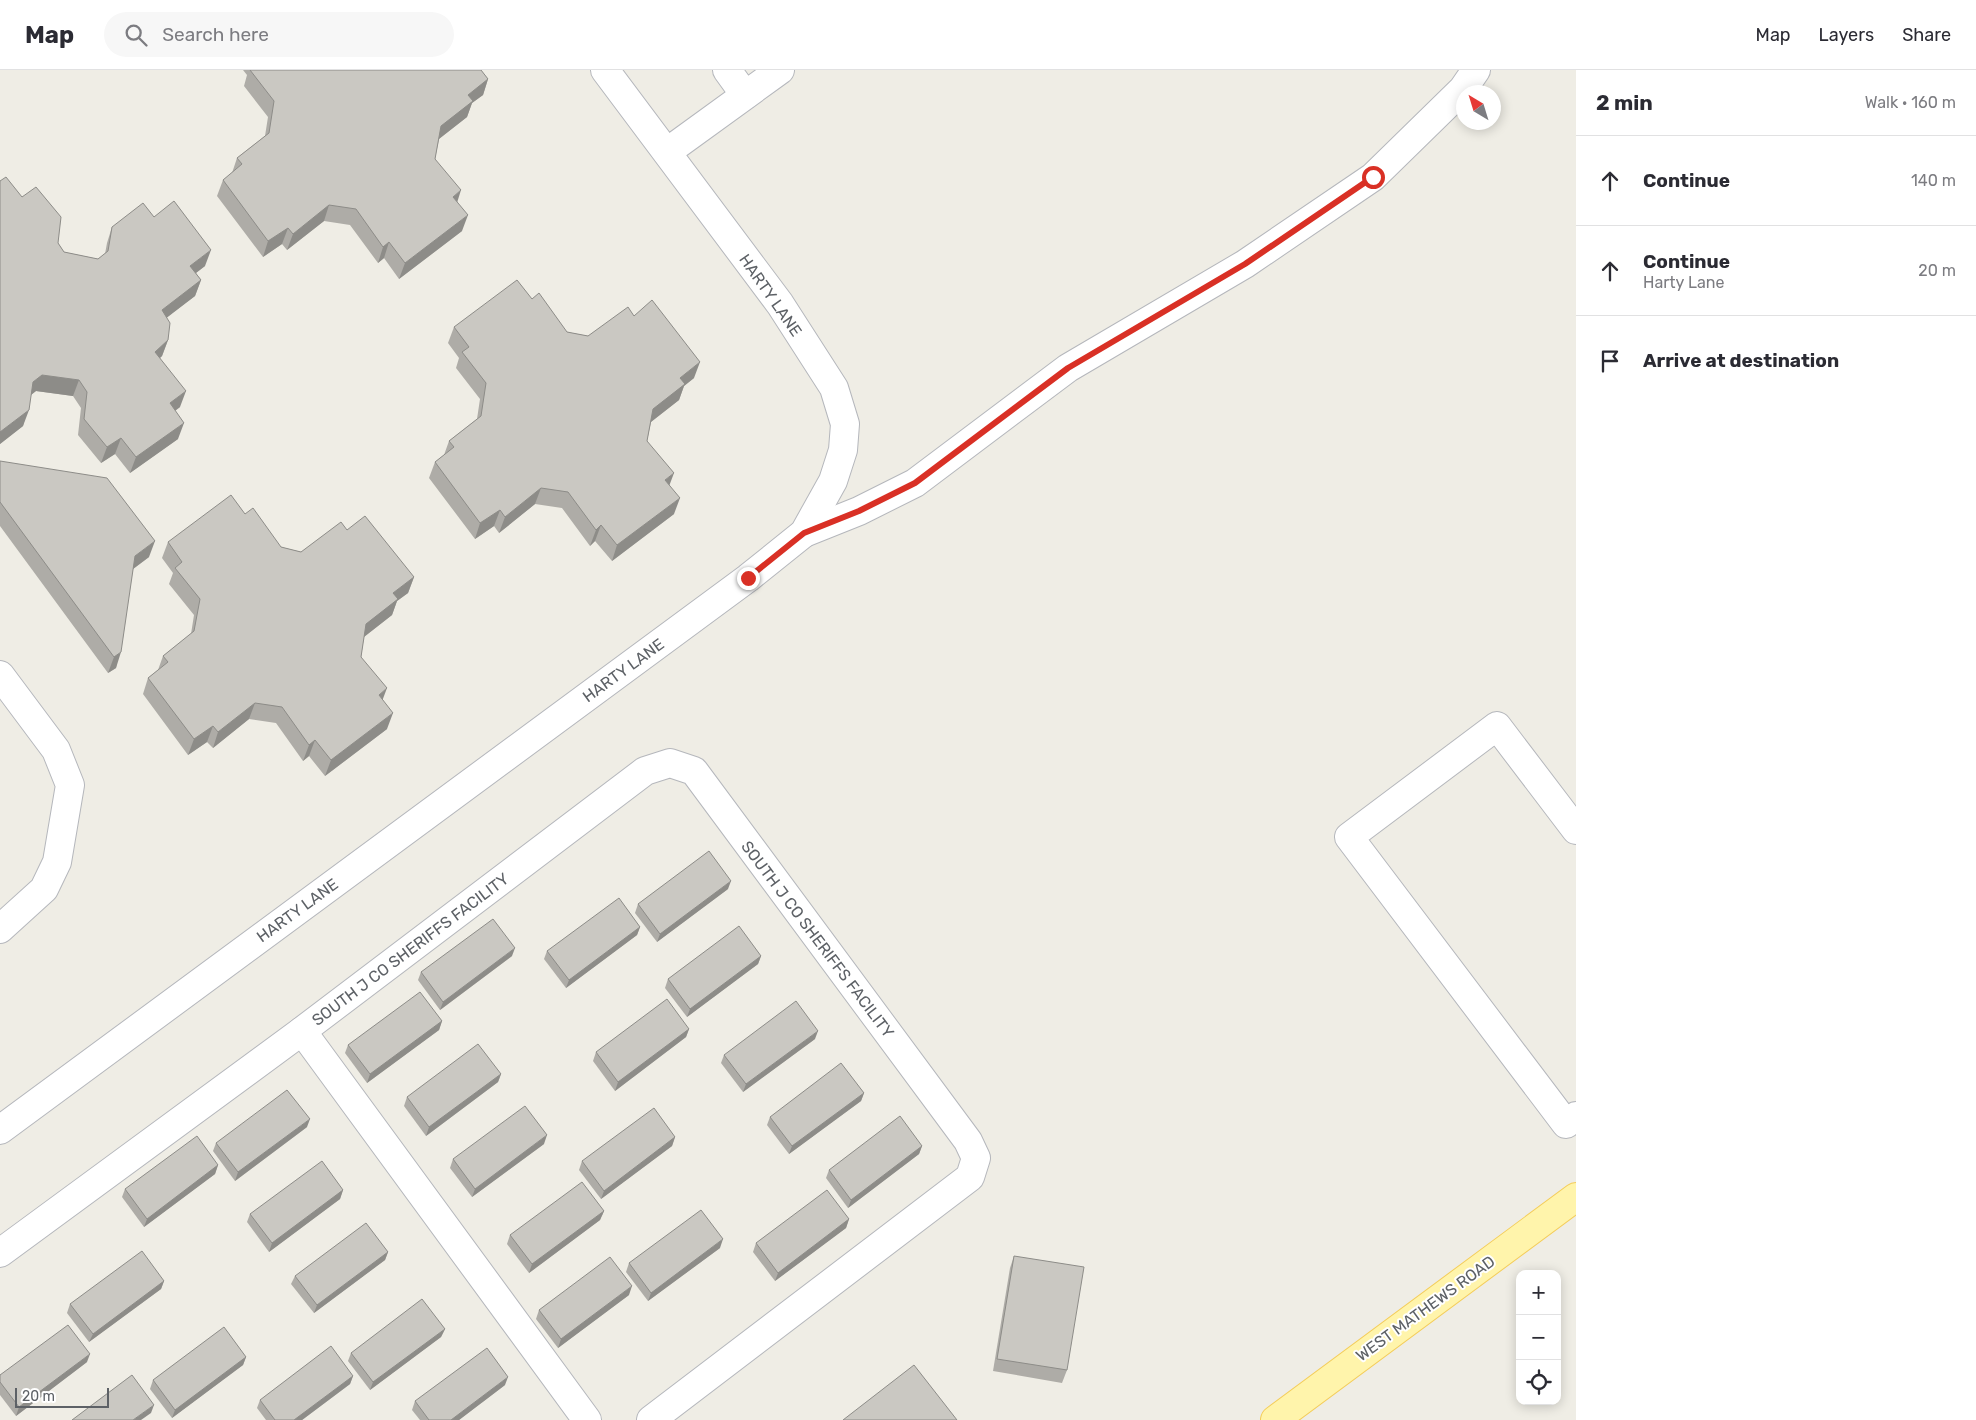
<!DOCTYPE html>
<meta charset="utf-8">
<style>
body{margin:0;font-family:Rubik,sans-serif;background:#f7f7f7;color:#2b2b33}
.controls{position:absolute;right:15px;bottom:15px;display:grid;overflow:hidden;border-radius:10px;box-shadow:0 2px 12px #0003}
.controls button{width:45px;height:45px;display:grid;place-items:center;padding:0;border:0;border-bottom:1px solid #e1e1e2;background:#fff;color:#2b2b33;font:25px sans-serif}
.compass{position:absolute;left:1456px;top:15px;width:45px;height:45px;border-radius:50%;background:#fff;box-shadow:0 2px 12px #0003;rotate:322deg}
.scale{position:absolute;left:15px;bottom:12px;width:94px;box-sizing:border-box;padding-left:5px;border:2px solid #5d6166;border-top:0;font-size:14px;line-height:18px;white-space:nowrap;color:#5d6166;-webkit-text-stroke:4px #fff;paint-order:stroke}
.stop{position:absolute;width:15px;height:15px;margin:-11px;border:4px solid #d93025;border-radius:50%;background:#fff}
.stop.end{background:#d93025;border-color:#fff;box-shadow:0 1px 5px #0008}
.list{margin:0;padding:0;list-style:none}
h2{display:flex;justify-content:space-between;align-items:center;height:65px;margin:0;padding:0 20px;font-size:21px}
h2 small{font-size:16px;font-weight:400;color:#7c7c81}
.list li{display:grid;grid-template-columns:32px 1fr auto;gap:15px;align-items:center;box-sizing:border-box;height:90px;padding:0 20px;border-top:1px solid #e1e1e2}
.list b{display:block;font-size:19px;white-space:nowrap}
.list p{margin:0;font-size:16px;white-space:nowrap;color:#7c7c81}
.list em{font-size:16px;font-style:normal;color:#7c7c81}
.icon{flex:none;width:28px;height:28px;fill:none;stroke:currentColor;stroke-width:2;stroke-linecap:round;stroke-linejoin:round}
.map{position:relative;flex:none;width:1576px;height:1350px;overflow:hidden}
header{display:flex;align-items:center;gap:30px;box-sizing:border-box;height:70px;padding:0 25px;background:#fff;border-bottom:1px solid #e1e1e2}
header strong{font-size:24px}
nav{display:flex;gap:28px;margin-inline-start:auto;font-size:18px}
.search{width:350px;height:45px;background:#f7f7f7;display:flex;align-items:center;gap:12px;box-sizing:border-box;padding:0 18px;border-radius:28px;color:#7c7c81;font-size:19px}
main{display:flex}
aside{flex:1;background:#fff}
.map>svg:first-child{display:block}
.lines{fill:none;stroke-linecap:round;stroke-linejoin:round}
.minor-casing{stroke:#b5b7bc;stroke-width:30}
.major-casing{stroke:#f4cd5a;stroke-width:30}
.minor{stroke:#fff;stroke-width:28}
.major{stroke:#fff4ab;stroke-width:28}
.wall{fill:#aeaca7}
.shaded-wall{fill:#8d8c88}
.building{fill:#cac8c2;stroke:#8d8c88}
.route{stroke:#d93025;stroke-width:6}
.labels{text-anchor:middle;stroke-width:4;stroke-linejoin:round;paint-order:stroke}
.street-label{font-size:16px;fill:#5d6166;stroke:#fff}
</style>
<header>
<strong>Map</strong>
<div class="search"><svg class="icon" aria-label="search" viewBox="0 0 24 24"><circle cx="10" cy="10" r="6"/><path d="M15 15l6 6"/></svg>Search here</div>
<nav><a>Map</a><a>Layers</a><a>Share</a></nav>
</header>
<main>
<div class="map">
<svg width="1576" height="1350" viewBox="0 0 1576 1350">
<rect width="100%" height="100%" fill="#efede5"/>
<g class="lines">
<defs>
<g id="minor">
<polyline points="727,0 745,25"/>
<polyline points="667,82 780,0"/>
<polyline points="804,463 859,441 915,413 1068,298 1245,194 1373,107 1463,19 1476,0"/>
<polyline points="0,605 56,680 70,715 57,792 44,819 0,859"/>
<polyline points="1576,760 1497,656 1349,767 1566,1054 1576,1046"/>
<polyline points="302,961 587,1350"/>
<polyline points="0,1060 748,508 804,463 833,411 843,380 845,354 834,318 780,234 605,0"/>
<polyline points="0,1183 302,961 645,701 670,693 694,701 968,1071 976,1088 970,1107 651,1350"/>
</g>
<polyline id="major" points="1275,1350 1576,1127"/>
</defs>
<use href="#minor" class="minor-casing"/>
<use href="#major" class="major-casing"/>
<use href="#minor" class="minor"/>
<use href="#major" class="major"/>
</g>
<g class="wall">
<polygon points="243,0 481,0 488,9 483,25 472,33 467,47 439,69 435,89 457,132 462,161 399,209 384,188 378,193 350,155 324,151 287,180 282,174 263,187 217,126 223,110 232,103 237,88 265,66 268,47 244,16 247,5"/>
<polygon points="0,111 58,173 64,182 98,189 105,184 107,173 112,157 154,147 205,196 196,203 201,210 195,226 167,247 168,270 162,286 160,288 180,337 175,341 178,369 130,403 115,384 101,393 78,365 81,338 73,326 36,321 31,325 23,356 0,374"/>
<polygon points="532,229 567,262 588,266 634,246 694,308 684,316 679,330 651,352 647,371 669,415 674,444 612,491 595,471 590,476 562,438 535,434 499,463 494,456 475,469 429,408 435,392 444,385 449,371 477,349 480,329 456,298 459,288 448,273 454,257"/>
<polygon points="0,391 149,487 133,499 116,598 108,603 0,456"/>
<polygon points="245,444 281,477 301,482 347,460 414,507 408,523 397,531 392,545 364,567 361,587 383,630 387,659 325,706 309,686 303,691 276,653 249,649 213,678 207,672 188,685 143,624 148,608 158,600 163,586 191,564 194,545 169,514 173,503 162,488 168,472"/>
<polygon points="728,819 657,872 635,843 638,834"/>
<polygon points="640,857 637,865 566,918 544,889 547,881"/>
<polygon points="512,886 440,940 418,910 421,902"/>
<polygon points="761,886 758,894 687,947 665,918 668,909"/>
<polygon points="442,951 439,960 367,1013 345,983 348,975"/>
<polygon points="689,959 686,967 615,1021 593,991 596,982"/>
<polygon points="815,969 743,1022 721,993 724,985"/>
<polygon points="501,1004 498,1012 426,1066 404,1036 407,1027"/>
<polygon points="864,1023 861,1031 789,1084 767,1055 770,1047"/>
<polygon points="307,1057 235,1111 213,1081 216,1073"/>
<polygon points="675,1067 672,1076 601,1129 579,1100 582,1091"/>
<polygon points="544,1074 472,1127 450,1098 453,1089"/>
<polygon points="922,1076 919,1084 848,1138 826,1108 829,1100"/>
<polygon points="218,1095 215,1104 144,1157 122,1127 125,1119"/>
<polygon points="343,1120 340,1129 269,1182 247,1152 250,1144"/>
<polygon points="604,1141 600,1150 529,1203 507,1174 510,1165"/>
<polygon points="849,1149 846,1158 775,1211 753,1182 756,1173"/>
<polygon points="720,1178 648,1231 626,1202 629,1193"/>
<polygon points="388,1182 385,1190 314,1243 291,1214 295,1206"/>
<polygon points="1014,1186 1067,1300 1062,1313 993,1301 1010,1198"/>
<polygon points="164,1211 161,1219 89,1272 67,1243 70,1234"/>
<polygon points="629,1225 558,1278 536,1249 539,1240"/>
<polygon points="445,1259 441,1267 370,1320 348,1291 351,1283"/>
<polygon points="246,1287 243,1295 172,1348 150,1319 153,1310"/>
<polygon points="87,1292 16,1346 0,1325 0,1305"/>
<polygon points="353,1306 350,1314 302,1350 266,1350 257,1338 260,1330"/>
<polygon points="505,1315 459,1350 420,1350 412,1340 415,1331"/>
</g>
<g class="shaded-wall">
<polygon points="488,9 483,25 472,33 467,47 435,72 441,56 468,25"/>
<polygon points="461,120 456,136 453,127"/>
<polygon points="329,135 324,151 287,180 293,164"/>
<polygon points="468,145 462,161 399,209 405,193"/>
<polygon points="288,158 282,174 263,187 268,171"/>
<polygon points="389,172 384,188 378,193 383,177"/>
<polygon points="211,180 205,196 184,212 190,196"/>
<polygon points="201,210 195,226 156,256 162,240"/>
<polygon points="168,270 162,286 149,298 155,282"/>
<polygon points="700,292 694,308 684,316 679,330 647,355 653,339 680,308"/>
<polygon points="42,305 79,310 73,326 36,321 27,328 33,312"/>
<polygon points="186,321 180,337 164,349 170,333"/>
<polygon points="29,340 23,356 0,374 0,362"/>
<polygon points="184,353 178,369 130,403 136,387"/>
<polygon points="121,368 115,384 101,393 107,377"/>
<polygon points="674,403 668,419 665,410"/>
<polygon points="541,418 535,434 499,463 505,447"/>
<polygon points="680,428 674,444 612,491 617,475"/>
<polygon points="500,440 494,456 475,469 480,453"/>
<polygon points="601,455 595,471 590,476 596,460"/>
<polygon points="155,471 149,487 129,502 135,486"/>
<polygon points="414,507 408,523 397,531 392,545 360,570 366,554 393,523"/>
<polygon points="121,582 116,598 108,603 114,587"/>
<polygon points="387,618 381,634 379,625"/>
<polygon points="255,633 249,649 213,678 218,662"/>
<polygon points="393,643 387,659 325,706 331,690"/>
<polygon points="213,656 207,672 188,685 194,669"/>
<polygon points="315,670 309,686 303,691 309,675"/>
<polygon points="731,811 728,819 657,872 660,864"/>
<polygon points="640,857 637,865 566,918 569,910"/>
<polygon points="515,878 512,886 440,940 443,932"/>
<polygon points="761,886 758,894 687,947 690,939"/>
<polygon points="442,951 439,960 367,1013 370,1004"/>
<polygon points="689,959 686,967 615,1021 618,1012"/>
<polygon points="818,961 815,969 743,1022 746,1014"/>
<polygon points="501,1004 498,1012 426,1066 429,1057"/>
<polygon points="864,1023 861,1031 789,1084 792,1076"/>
<polygon points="310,1049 307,1057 235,1111 238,1102"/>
<polygon points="547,1065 544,1074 472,1127 475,1119"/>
<polygon points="675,1067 672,1076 601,1129 604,1121"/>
<polygon points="922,1076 919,1084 848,1138 851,1130"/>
<polygon points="218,1095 215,1104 144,1157 147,1149"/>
<polygon points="343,1120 340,1129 269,1182 272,1173"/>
<polygon points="604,1141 600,1150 529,1203 532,1194"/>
<polygon points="849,1149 846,1158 775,1211 778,1203"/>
<polygon points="723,1169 720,1178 648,1231 651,1223"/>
<polygon points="388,1182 385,1190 314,1243 317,1235"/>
<polygon points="164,1211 161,1219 89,1272 93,1264"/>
<polygon points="632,1216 629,1225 558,1278 561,1269"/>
<polygon points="445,1259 441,1267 370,1320 373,1312"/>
<polygon points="90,1284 87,1292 16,1346 19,1337"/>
<polygon points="246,1287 243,1295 172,1348 175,1340"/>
<polygon points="353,1306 350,1314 302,1350 294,1350"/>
<polygon points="508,1307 505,1315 459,1350 451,1350"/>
<polygon points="154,1335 151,1343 141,1350 133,1350"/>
</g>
<g class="building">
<polygon points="250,0 481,0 488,9 468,25 473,31 441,56 435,89 461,120 453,127 468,145 405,193 389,172 383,177 356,139 329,135 293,164 288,158 268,171 223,110 242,94 237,88 269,63 274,31"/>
<polygon points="6,107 22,127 36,117 61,147 58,173 64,182 98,189 108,181 112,157 143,133 154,147 174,131 211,180 190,196 201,210 162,240 170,253 168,270 155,282 186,321 170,333 184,353 136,387 121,368 107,377 84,349 87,322 79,310 42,305 33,312 29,340 0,362 0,111"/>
<polygon points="517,210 532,229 539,223 567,262 588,266 628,237 634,246 652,230 700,292 680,308 685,314 653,339 647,371 674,403 665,410 680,428 617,475 601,455 596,460 568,422 541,418 505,447 500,440 480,453 435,392 454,377 449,371 481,346 486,313 462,282 469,277 454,257"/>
<polygon points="0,391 107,408 155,471 135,486 121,582 114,587 0,432"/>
<polygon points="231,425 245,444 253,438 281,477 301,482 341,452 347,460 365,446 414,507 393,523 398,529 366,554 361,587 387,618 379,625 393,643 331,690 315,670 309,675 282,637 255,633 218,662 213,656 194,669 148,608 168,592 163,586 194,561 200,529 175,498 182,492 168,472"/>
<polygon points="709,781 731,811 660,864 638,834"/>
<polygon points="619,828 640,857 569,910 547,881"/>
<polygon points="493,849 515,878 443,932 421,902"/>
<polygon points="739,856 761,886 690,939 668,909"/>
<polygon points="420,922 442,951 370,1004 348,975"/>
<polygon points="667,929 689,959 618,1012 596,982"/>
<polygon points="796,931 818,961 746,1014 724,985"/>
<polygon points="478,974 501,1004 429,1057 407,1027"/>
<polygon points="841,993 864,1023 792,1076 770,1047"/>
<polygon points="287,1020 310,1049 238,1102 216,1073"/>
<polygon points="525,1036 547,1065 475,1119 453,1089"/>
<polygon points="654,1038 675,1067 604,1121 582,1091"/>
<polygon points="900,1046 922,1076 851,1130 829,1100"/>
<polygon points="197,1066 218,1095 147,1149 125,1119"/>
<polygon points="322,1091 343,1120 272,1173 250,1144"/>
<polygon points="582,1112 604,1141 532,1194 510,1165"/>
<polygon points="827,1120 849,1149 778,1203 756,1173"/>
<polygon points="701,1140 723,1169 651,1223 629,1193"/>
<polygon points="366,1153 388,1182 317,1235 295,1206"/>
<polygon points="142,1181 164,1211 93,1264 70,1234"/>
<polygon points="1014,1186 1084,1197 1067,1300 997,1289"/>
<polygon points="610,1187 632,1216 561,1269 539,1240"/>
<polygon points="422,1229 445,1259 373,1312 351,1283"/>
<polygon points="68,1255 90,1284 19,1337 0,1312 0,1305"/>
<polygon points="224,1257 246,1287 175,1340 153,1310"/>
<polygon points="331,1276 353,1306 294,1350 275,1350 260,1330"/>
<polygon points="487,1278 508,1307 451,1350 429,1350 415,1331"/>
<polygon points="914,1295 957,1350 843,1350"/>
<polygon points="132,1305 154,1335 133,1350 72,1350"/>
</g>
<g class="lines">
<polyline class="route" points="748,508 804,463 859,441 915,413 1068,298 1245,194 1373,107"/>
</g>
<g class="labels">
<g class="street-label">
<text transform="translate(771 225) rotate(55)" y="6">HARTY LANE</text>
<text transform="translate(623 600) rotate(-36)" y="6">HARTY LANE</text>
<text transform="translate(297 840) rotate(-36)" y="6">HARTY LANE</text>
<text transform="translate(818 869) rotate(53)" y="6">SOUTH J CO SHERIFFS FACILITY</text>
<text transform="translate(410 879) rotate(-37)" y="6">SOUTH J CO SHERIFFS FACILITY</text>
<text transform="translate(1425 1238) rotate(-36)" y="6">WEST MATHEWS ROAD</text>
</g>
</g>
</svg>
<div class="controls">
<button>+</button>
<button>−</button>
<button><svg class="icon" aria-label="locate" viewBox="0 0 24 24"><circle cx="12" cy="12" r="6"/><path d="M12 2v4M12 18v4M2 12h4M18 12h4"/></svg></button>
</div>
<svg class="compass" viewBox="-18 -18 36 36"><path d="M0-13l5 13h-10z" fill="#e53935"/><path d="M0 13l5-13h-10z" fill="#7c7c81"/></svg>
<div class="scale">20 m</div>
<div class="stop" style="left:1373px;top:107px"></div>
<div class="stop end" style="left:748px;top:508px"></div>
</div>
<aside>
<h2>2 min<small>Walk · 160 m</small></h2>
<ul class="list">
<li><svg class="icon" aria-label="ahead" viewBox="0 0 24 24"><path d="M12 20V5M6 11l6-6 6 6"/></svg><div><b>Continue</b></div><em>140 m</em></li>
<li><svg class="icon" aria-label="ahead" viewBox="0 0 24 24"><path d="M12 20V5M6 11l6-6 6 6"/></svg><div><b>Continue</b><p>Harty Lane</p></div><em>20 m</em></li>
<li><svg class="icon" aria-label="arrive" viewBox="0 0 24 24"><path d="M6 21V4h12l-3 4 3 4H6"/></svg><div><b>Arrive at destination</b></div></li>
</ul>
</aside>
</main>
